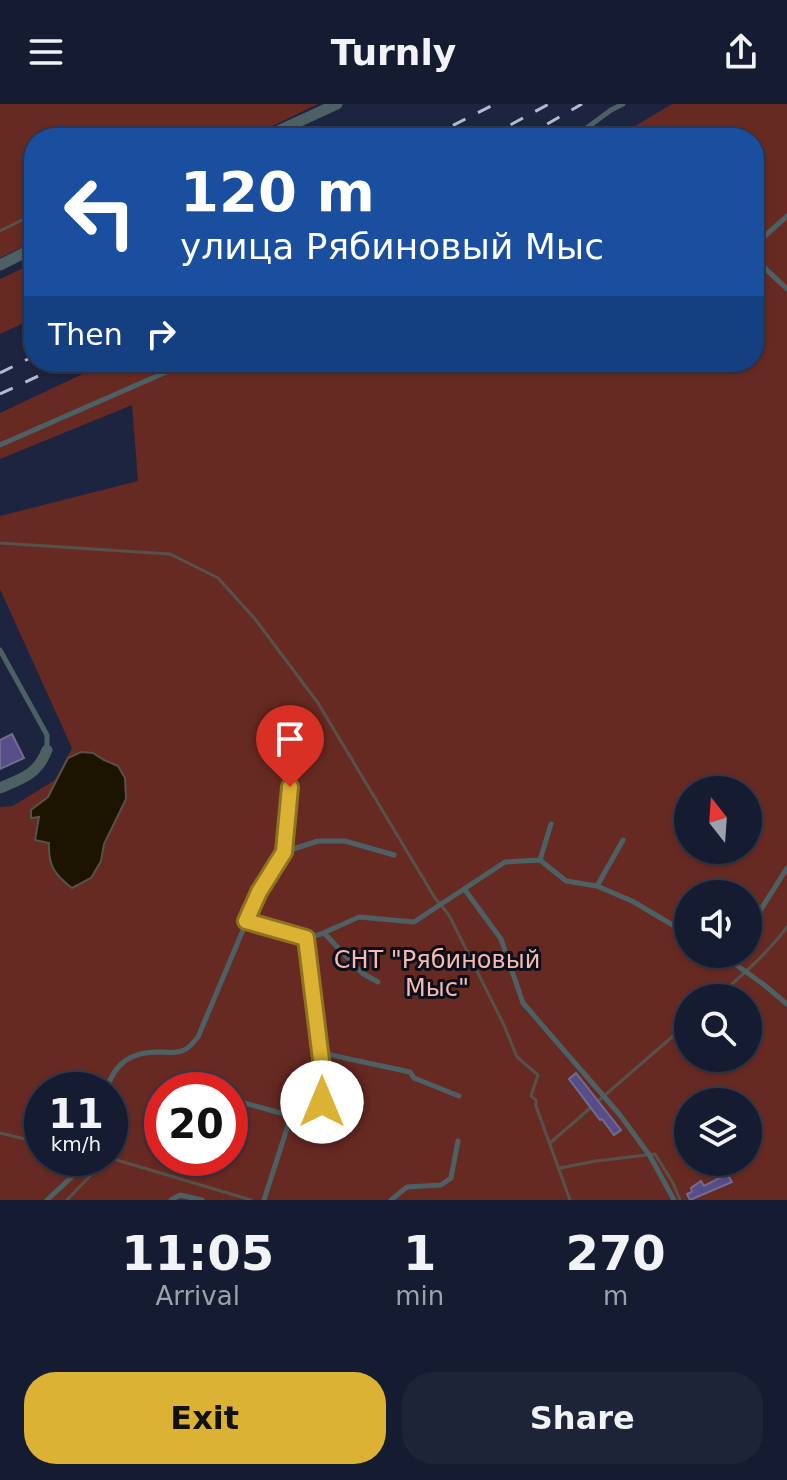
<!DOCTYPE html>
<html lang="en">
<head>
<meta charset="utf-8">
<style>
  :root { --surface:#151b30; --page:#1e2438; --text:#f1f3f6; --muted:#9da1ab; --line:#34394c; --accent:#dbb233 }
  body { margin:0; font-family:"DejaVu Sans",sans-serif; background:var(--page); color:var(--text); height:100vh; display:flex; flex-direction:column; font-size:30px; white-space:nowrap }
  * { box-sizing:border-box; margin:0 }
  p { font-size:26px; color:var(--muted) }
  .icon { flex:none; width:44px; height:44px; fill:none; stroke:currentColor; stroke-width:2; stroke-linecap:round; stroke-linejoin:round }
  .map { position:relative; height:1096px; overflow:hidden }
  .drawer { display:flex; flex-direction:column; background:var(--surface); flex:1 }
  .drawer>* { flex:none }
  .top-card { position:absolute; left:24px; top:24px; width:740px; height:244px; border-radius:32px; box-shadow:0 2px 6px #0004,0 0 0 2px var(--line); background:#1a4fa0; color:#fff; overflow:hidden }
  .needle { width:52px; rotate:343deg }
  .tools { position:absolute; left:674px; top:672px; display:grid; gap:16px }
  .tools a { display:grid; place-items:center; width:88px; height:88px; border-radius:50%; background:var(--surface); box-shadow:0 2px 6px #0004,0 0 0 2px var(--line); font-size:40px }
  .speed { position:absolute; left:24px; top:968px; display:flex; gap:16px; font-size:40px; font-weight:700; text-align:center }
  .speed>* { display:grid; place-content:center; width:104px; height:104px; border-radius:50%; background:var(--surface); box-shadow:0 2px 6px #0004,0 0 0 2px var(--line); line-height:1 }
  .speed small { font-size:20px; font-weight:400 }
  .speed .limit { border:12px solid #d22; background:#fff; color:#111 }
  .pin { position:absolute; display:grid; place-items:center; width:68px; height:68px; color:#fff; margin:-82px -34px; border-radius:50% 50% 50% 0; rotate:-45deg; box-shadow:0 0 8px #0007 }
  .pin .icon { rotate:45deg }
  .me { position:absolute; width:88px; margin:-44px; rotate:0deg; stroke-linejoin:round; filter:drop-shadow(0 0 6px #0008) }
  .turn { display:flex; align-items:center; gap:28px; height:168px; padding:0 24px; font-size:36px }
  .turn .icon { width:104px; height:104px; stroke-width:2.5 }
  .turn b { display:block; font-size:56px; line-height:68px }
  .then { display:flex; align-items:center; height:76px; padding:0 24px; background:#0003; gap:16px; font-size:30px }
  .eta { display:flex; justify-content:space-evenly; align-items:center; height:136px; text-align:center }
  .eta b { font-size:48px; font-weight:800; line-height:56px }
  .primary-button { display:flex; gap:16px; margin-top:auto; padding:16px 24px }
  .primary-button a { flex:1; height:92px; border-radius:32px; background:var(--accent); color:#111; font-size:32px; font-weight:800; line-height:92px; text-align:center }
  .primary-button a+a { background:var(--page); color:var(--text) }
  header { display:flex; justify-content:space-between; align-items:center; height:104px; padding:0 24px; background:var(--surface); font-size:36px; font-weight:800 }
  .map>svg:first-child { display:block }
</style>
</head>
<body>
<header><svg class="icon" aria-label="menu" viewBox="0 0 24 24"><path d="M4 6h16M4 12h16M4 18h16"/></svg>Turnly<svg class="icon" aria-label="share" viewBox="0 0 24 24"><path d="M12 15V3M7 8l5-5 5 5M5 13v7h14v-7"/></svg></header>
<div class="map">
<svg width="787" height="1096" viewBox="0 0 787 1096">
  <rect width="100%" height="100%" fill="#1c2440"/>
  <path fill="#672a22" fill-rule="evenodd" d="M0,0H318L248,34H34V137L0,154Z
    M672,0H787V1096H0V703L13,702L55,676L72,644L0,485V412L138,377L132,301L0,355V309L108,258H754V34H615ZM688,686H748V746H688ZM688,790H748V850H688ZM688,894H748V954H688ZM42,986H110V1054H42ZM162,986H230V1054H162ZM688,998H748V1058H688Z
    M34,159V214L0,230V175Z"/>
  <path fill="#1c1401" stroke="#56524a" stroke-width="2" d="M81,648L93,649L104,656L118,662L125,674L126,695L104,740L101,757L91,774L72,784C55,771 48,762 49,739L35,736L39,713L31,714V706L48,693L68,654Z"/>
  <g fill="none" stroke-linecap="round" stroke-linejoin="round">
    <path stroke="#56524a" stroke-width="3" d="M0,127L34,110
      M0,439L170,450L218,474L255,515L318,599L435,794L449,811L503,919L517,953L538,971L531,992L536,996V1002L570,1096
      M716,894C741,872 767,850 787,823
      M0,1029L42,1039
      M550,1039L688,919
      M110,1054L251,1096
      M560,1064L596,1057L655,1050L673,1079L680,1096
      M67,1096L107,1054"/>
  </g>
  <path fill="#574d88" stroke="#716d8f" stroke-width="2" d="M12,630L24,654L0,665V636Z
    M576,969L621,1026L614,1031L602,1015L600,1016L569,975Z
    M727,1070L732,1078L690,1096L687,1090L692,1088L691,1084L701,1077L704,1082Z"/>
  <g fill="none" stroke-linecap="round" stroke-linejoin="round">
    <path stroke="#4d6064" stroke-width="5" d="M573,34L611,6L623,0
      M754,142L787,112
      M754,154L787,185
      M0,341L189,258
      M0,546L47,631V645
      M284,748L318,737H345L394,751
      M540,756L551,720
      M597,782L623,736
      M465,786L501,835L523,899L620,1011L650,1052L674,1096
      M246,817L306,834L321,830L359,813L414,818L505,758L540,756L566,777L597,782L632,797L688,830
      M748,826L787,764
      M324,829L362,869L378,878
      M721,850L763,880L787,900
      M321,949L410,968L414,974L459,992
      M188,983L199,986
      M106,986C115,959 130,948 159,948C167,948 177,950 184,946C190,944 194,937 198,933L259,788L284,748L290,683
      M230,995L291,1012
      M47,1096L89,1057L90,1054
      M171,1096L180,1091L202,1096
      M264,1096L291,1012L319,1015L324,980L306,834
      M391,1096L407,1083L441,1081L451,1074L458,1037"/>
    <path stroke="#4d6064" stroke-width="11" d="M263,34L337,0
      M0,161L34,144
      M0,684C23,674 37,671 47,646"/>
    <path stroke="#b4bbd0" stroke-width="3" stroke-dasharray="14 14" stroke-linecap="butt" d="M428,34L495,0
      M486,34L549,0
      M523,34L582,0
      M0,269L34,252
      M0,290L68,258"/>
  </g>
  <g fill="none" stroke-linecap="round" stroke-linejoin="round">
    <defs>
      <path id="route" d="M290,683L284,748L259,788L246,817L306,834L324,980L322,998"/>
    </defs>
    <use href="#route" stroke="#8e7421" stroke-width="20"/>
    <use href="#route" stroke="#dbb233" stroke-width="14"/>
  </g>
  <g text-anchor="middle" dominant-baseline="central" stroke-width="6" stroke-linejoin="round" paint-order="stroke">
    <g font-size="24" fill="#f8bab0" stroke="#0b0f1b">
      <text x="437" y="856">СНТ "Рябиновый<tspan x="437" dy="28">Мыс"</tspan></text>
    </g>
  </g>
</svg>
<div class="tools">
<a><svg class="needle" viewBox="-14 -14 28 28"><path d="M0-13l5 13h-10z" fill="#e53935"/><path d="M0 13l5-13h-10z" fill="#9da1ab"/></svg></a>
<a><svg class="icon" aria-label="sound" viewBox="0 0 24 24"><path d="M4 9h4l5-4v14l-5-4H4zM17 9q2 3 0 6"/></svg></a>
<a><svg class="icon" aria-label="search" viewBox="0 0 24 24"><circle cx="10" cy="10" r="6"/><path d="M15 15l6 6"/></svg></a>
<a><svg class="icon" aria-label="layers" viewBox="0 0 24 24"><path d="M12 4l9 5-9 5-9-5zM3 14l9 5 9-5"/></svg></a>
</div>
<div class="speed"><div>11<small>km/h</small></div><div class="limit">20</div></div>
<div class="pin" style="left:290px;top:683px;background:#d93025"><svg class="icon" aria-label="arrive" viewBox="0 0 24 24"><path d="M6 21V4h12l-3 4 3 4H6"/></svg></div>
<svg class="me" style="left:322px;top:998px" viewBox="-20 -20 40 40"><circle r="19" fill="#fff"/><path d="M0-13L10 11 0 6-10 11z" fill="#dbb233"/></svg>
<div class="top-card">
<div class="turn"><svg class="icon" aria-label="left" viewBox="0 0 24 24"><path d="M17 20v-9H6M10 6l-5 5 5 5"/></svg><div><b>120 m</b>улица Рябиновый Мыс</div></div>
<div class="then">Then<svg class="icon" aria-label="right" viewBox="0 0 24 24"><path d="M7 20v-9h11M14 6l5 5-5 5"/></svg></div>
</div>
</div>
<section class="drawer">
<div class="eta">
<div><b>11:05</b><p>Arrival</p></div>
<div><b>1</b><p>min</p></div>
<div><b>270</b><p>m</p></div>
</div>
<div class="primary-button"><a>Exit</a><a>Share</a></div>
</section>
</body>
</html>
